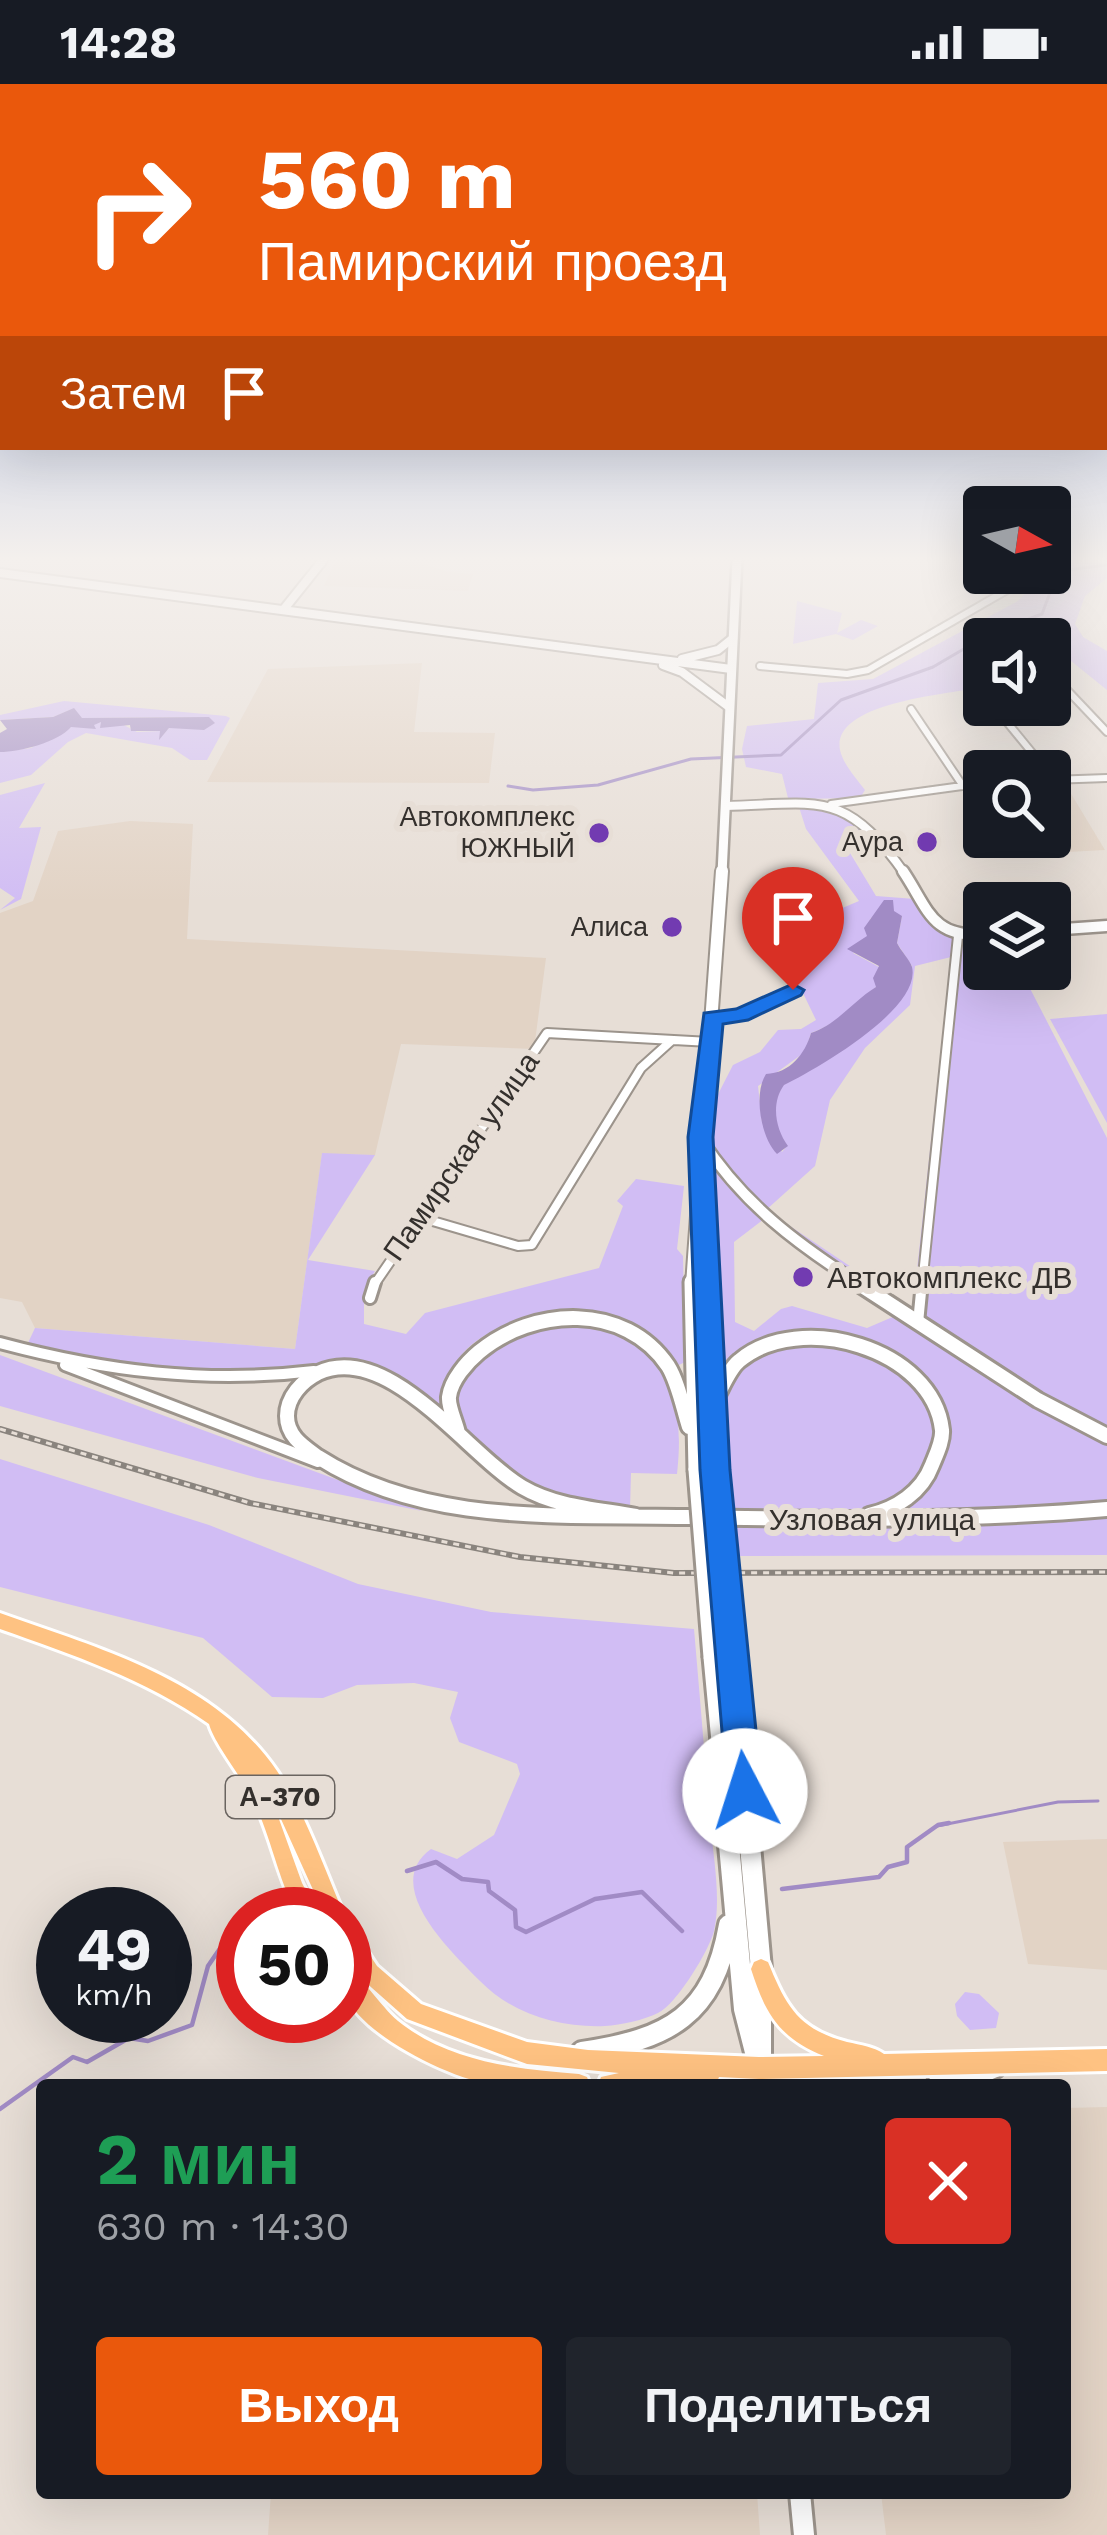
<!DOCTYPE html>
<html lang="ru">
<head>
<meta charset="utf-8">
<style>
  :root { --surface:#171b24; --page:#20242c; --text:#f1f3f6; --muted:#9ea1a6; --accent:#ea580c }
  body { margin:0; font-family:"Work Sans",sans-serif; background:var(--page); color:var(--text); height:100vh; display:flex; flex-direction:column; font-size:45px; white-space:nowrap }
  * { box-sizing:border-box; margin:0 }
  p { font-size:39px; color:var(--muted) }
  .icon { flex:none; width:66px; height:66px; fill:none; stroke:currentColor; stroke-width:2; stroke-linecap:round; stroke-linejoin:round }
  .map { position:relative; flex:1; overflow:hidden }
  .panel { position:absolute; left:36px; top:1995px; width:1035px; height:420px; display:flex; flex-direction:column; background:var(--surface); border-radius:12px; box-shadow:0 12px 48px #0002 }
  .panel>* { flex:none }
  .hud { position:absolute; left:0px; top:0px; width:1107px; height:366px; box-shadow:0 12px 48px #0002; background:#ea580c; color:#fff; overflow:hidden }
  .needle { width:78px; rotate:98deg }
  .fabs { position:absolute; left:963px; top:402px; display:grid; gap:24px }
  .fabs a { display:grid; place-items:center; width:108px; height:108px; border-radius:12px; background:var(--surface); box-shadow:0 12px 48px #0002; font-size:60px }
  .speed { position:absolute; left:36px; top:1803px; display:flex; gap:24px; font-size:60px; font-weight:700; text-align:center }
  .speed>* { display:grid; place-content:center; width:156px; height:156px; border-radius:50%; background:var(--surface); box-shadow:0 12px 48px #0002; line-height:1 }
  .speed small { font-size:30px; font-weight:400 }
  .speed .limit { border:18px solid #d22; background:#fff; color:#111 }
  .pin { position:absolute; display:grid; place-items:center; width:102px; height:102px; color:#fff; margin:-123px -51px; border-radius:50% 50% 50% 0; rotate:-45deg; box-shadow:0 0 12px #0007 }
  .pin .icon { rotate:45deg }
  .me { position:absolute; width:132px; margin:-66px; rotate:355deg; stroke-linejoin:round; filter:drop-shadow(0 0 9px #0008) }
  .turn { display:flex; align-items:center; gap:42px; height:252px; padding:0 60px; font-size:54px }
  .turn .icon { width:156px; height:156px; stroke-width:2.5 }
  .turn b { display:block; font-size:84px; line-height:102px }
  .then { display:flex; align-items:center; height:114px; padding:0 60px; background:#0003; gap:24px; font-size:45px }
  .round { display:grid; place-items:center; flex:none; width:126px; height:126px; border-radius:12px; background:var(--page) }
  .head { display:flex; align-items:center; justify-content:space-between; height:204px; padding:0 60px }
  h1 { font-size:72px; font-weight:700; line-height:90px; color:#1e9e55 }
  .primary-button { display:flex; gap:24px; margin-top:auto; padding:24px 60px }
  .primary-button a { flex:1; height:138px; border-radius:12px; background:var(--accent); color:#fff; font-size:48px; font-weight:700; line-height:138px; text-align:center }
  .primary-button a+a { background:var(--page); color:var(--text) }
  .status { display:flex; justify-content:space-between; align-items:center; height:84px; padding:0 60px; background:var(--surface); direction:ltr }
  .status svg { height:33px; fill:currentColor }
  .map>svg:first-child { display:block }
</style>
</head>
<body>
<div class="status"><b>14:28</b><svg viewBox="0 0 49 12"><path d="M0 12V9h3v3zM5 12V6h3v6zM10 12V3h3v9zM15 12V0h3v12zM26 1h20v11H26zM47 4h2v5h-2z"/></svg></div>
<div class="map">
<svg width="1107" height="2451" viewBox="0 0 1107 2451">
  <rect width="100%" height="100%" fill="#e7ded6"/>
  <path fill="#e2d3c5" d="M336,475H411L448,488L473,490L468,507L324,502Z
    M422,579L414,648L495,649L489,699L207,698L268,585Z
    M1070,708L1105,766L1049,769L1039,753H1050V710Z
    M130,737L193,740L187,855L546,874L534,965L401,960L375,1071L322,1070L295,1265L35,1244L22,1218L0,1214V829L33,817L58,747Z
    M1107,1755V1886L1028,1880L1003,1758Z
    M1107,2023V2451H886L881,2409H1065V2024Z
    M271,2409H757L760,2451H268Z"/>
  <path fill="#d1bdf4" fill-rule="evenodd" d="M1050,475H1107V494L1085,512L1075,540L1083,553L1107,567V606L1050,560V555H984V603C950,610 831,618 840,666C843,680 856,694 865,706L860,714L794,715L788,714L782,690L746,683L742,665L747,642L814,635L818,599L873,595L1018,517L1036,498V489H1050Z
    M797,517L842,529L837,549L861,536L878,542L853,556L836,550L793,560Z
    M64,617L226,632L230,634L207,676H190L172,664L86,649L68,658L31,691L0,699V668L31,664L71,643L101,638L104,643L120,639L137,648L160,647V654L169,644L209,633L82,634L70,626L53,633L0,636V631Z
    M45,699L19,744L41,743L21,815L0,826L15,814L0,804V711Z
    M828,722L853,734L872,755L844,759L876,812L915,815C939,850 940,855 984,853V885H1020L1107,1054V1471L739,1472L732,1398L724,1384L718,1333L724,1308L722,1279L715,1276L712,1022L733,981L760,968L778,946L801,945L816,936L789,880L790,858L776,852L859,817L806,745L799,723ZM877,829L902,832L897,859L912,882L870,946L784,1000C770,1020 774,1044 787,1062L782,1068L762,1038L758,1002L805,968L811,949C835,941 857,921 876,903L879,883L853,869L868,852L870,835ZM951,873L913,1223H911L766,1126L815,1082L830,1016L865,964L910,921L915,882ZM764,1135L902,1229L867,1244L792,1222L781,1225L754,1247L735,1238L734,1158Z
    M1107,930V1039L1050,935Z
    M322,1069L375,1071L308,1176L375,1187L364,1206V1240L406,1250L425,1229L599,1184L623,1122L617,1117L636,1095L684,1102L677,1165L683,1172L685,1278L679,1281C664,1261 647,1242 622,1235C556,1215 434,1241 444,1330L386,1291L122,1285L27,1261L35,1244L295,1265Z
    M578,1239C666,1250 686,1310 677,1390L631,1389L630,1425C584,1417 537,1409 499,1379C403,1304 494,1243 578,1239Z
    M0,1271L422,1427L258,1394L0,1322Z
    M0,1375L209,1441L358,1500L491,1528L694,1545C700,1612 705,1679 711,1746C714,1777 721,1816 714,1847C709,1867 676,1921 658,1929C644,1936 621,1941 605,1942C560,1944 512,1930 480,1897C449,1866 381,1801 431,1765L457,1775L494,1751L520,1690L517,1680L459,1658L450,1634L458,1608L414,1599L357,1601L323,1614L272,1613L203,1554L0,1503Z
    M965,1908L979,1910L999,1929L996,1944L970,1946L957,1932L955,1920Z"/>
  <path fill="#a18bc5" d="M74,624L82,634L209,633L215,639L204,646L169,644L159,656L160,647H131L130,641L100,644L101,638L94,641L96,645L71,643C58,658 20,668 0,668V649L7,645L0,636L53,633Z
    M884,816H893L894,827L902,832L897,859C901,867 910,876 912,883C922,925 815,986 784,1001C771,1019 775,1044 788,1062L777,1070C761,1054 753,1010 766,990C790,989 805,970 811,949C838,940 853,917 876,903L873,894L879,882L847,865L867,852L864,844Z"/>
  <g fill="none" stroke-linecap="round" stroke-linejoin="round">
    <path stroke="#a18bc5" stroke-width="3" d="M508,702L533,706L598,701L691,675L781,671L841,616L933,583L991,549L1042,530L1058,487L1107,481
      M937,1742L1058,1718L1098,1717"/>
    <path stroke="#a18bc5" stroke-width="4.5" d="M407,1787L436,1778L462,1795L488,1798L489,1807L515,1826L516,1843L526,1848L595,1815L642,1808L682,1847
      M782,1805L879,1793L888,1783L907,1778V1763L938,1741L949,1739
      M245,1828L254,1818L275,1817
      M0,2025L73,1973L87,1978L129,1954L148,1957L192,1941L208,1882L243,1831"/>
    <defs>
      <path id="minor-far2" d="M760,582L847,590L868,586L1028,494L1026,489
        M1051,589L1107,648
        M977,611L984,613
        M993,621L1047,687
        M911,625L963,702
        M1050,696L1107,694
        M831,720L984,699"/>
      <path id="minor-far1" d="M712,934L741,931L793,906
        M419,1133L518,1162L532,1161L641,984L671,957
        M374,1201L547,949L710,958
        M922,1201L958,852"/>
      <path id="minor" d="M370,1214L375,1198
        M918,1239L922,1198
        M0,1259C105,1287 206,1300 314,1287
        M65,1281L318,1378"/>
      <path id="tertiary-far2" d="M0,489L731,585
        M284,525L324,475
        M682,575L718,566L733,554
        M663,581L682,588L729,623
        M725,722C820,720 844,704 905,790"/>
      <path id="tertiary-far1" d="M903,787C929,826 931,853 984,851
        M1050,846L1107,842
        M701,1055C743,1120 797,1160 861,1201"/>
      <path id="tertiary" d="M856,1198L1038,1316L1107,1352
        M715,1316C722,1304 729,1285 739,1277C799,1226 933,1264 942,1346C943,1357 936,1371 932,1381C922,1408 896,1425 869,1431
        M458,1349C456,1339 448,1323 449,1313C451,1296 467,1278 479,1268C533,1223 625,1218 668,1282C678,1298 683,1324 689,1343
        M636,1432C598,1425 556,1423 522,1403C468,1371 388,1256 318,1289C302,1297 287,1313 287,1332C287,1352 303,1362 318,1373C427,1443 566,1430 689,1433C829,1436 968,1437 1107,1425"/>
      <path id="secondary-far3" d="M722,790L737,475"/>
      <path id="secondary-far2" d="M703,1140L706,1201
        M692,1201L722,787"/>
      <path id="secondary-far1" d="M692,1198L696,1386
        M706,1198L715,1386
        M711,1573L727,1742
        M733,1573L748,1742"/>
      <path id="secondary" d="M727,1739L744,1925L755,1968
        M748,1739L761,1885V2001
        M582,1968C669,1955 713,1932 729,1841
        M937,2001L960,1998L995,1983
        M800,2409L804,2451"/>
      <path id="trunk" d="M0,1529C100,1565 214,1595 277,1687C305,1728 324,1784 344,1830H324L271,1713L302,1799L318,1830H297C277,1793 271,1751 252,1714C241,1692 214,1659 209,1640C145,1595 73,1571 0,1545Z
        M345,1841L352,1844L377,1882L421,1920L527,1958L588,1966L759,1973L824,1972C779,1954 765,1929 751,1885L754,1878L761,1875L768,1878C786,1922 798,1945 847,1958C861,1961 874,1963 884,1970L1107,1965V1987L759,1995L719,1993L717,1998L707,2001H598L601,1993L619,1989L527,1980L407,1935L363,1896L345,1869Z
        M345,1883C362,1891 380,1922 398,1937C449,1978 516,1985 579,1990L587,1993L590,2001C559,2001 526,2004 495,2001C455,1997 360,1951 346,1911C343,1904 345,1891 345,1883Z"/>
    </defs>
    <use href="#minor-far2" stroke="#9c948c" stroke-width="10"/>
    <use href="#minor-far1" stroke="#9c948c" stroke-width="12"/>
    <use href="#minor" stroke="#9c948c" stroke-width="16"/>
    <use href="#tertiary-far2" stroke="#9c948c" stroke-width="12"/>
    <use href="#tertiary-far1" stroke="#9c948c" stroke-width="15"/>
    <use href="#tertiary" stroke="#9c948c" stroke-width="20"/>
    <use href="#secondary-far3" stroke="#9c948c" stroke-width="14"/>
    <use href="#secondary-far2" stroke="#9c948c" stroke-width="16"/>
    <use href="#secondary-far1" stroke="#9c948c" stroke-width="21"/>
    <use href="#secondary" stroke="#9c948c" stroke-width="26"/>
    <use href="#trunk" stroke="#fff" stroke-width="6"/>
    <use href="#minor-far2" stroke="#fff" stroke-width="6"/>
    <use href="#minor-far1" stroke="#fff" stroke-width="8"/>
    <use href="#minor" stroke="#fff" stroke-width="10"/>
    <use href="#tertiary-far2" stroke="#fff" stroke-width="8"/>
    <use href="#tertiary-far1" stroke="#fff" stroke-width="10"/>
    <use href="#tertiary" stroke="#fff" stroke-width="14"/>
    <use href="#secondary-far3" stroke="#fff" stroke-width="9"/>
    <use href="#secondary-far2" stroke="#fff" stroke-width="12"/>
    <use href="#secondary-far1" stroke="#fff" stroke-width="15"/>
    <use href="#secondary" stroke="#fff" stroke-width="20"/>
    <use href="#trunk" fill="#fec282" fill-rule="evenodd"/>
    <defs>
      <path id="rail" d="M0,1345L250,1419L520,1473L674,1489L1107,1488"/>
    </defs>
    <use href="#rail" stroke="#8a847e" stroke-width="6"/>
    <use href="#rail" stroke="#e7ded6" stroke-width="3" stroke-dasharray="6" stroke-linecap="butt"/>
    <defs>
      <path id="secondary-bridge" d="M696,1386L711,1573
        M715,1386L733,1573"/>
    </defs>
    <use href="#secondary-bridge" stroke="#9c948c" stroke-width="21" stroke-linecap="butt"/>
    <use href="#secondary-bridge" stroke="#fff" stroke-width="15"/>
  </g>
  <linearGradient id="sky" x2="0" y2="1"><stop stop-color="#8ba4da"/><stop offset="0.58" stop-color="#f4f0ed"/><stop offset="1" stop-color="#f4f0ed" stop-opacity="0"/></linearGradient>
  <rect width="1107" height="819" fill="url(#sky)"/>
  <path fill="#1a73e8" stroke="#114b97" stroke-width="3" d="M793,900L804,906L801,911L748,936L723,940L713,1053L730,1386L762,1707L757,1718L745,1723L733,1718L727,1707L700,1386L688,1053L704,929L736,925Z"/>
  <g fill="#723bb1" stroke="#e7ded6" stroke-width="4.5">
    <circle cx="599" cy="749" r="12"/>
    <circle cx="927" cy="758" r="12"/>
    <circle cx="672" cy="843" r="12"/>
    <circle cx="803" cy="1193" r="12"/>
  </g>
  <g text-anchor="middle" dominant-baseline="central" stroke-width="12" stroke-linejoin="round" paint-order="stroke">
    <g font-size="27" fill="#34302d" stroke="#e7ded6" text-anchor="end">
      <text x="575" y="733">Автокомплекс<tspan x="575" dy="31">ЮЖНЫЙ</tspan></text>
      <text x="903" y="758">Аура</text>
      <text x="648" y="843">Алиса</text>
    </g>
    <rect fill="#e7ded6" stroke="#6a6460" stroke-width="3" x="226" y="1692" width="108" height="42" rx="9"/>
    <g font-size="27" font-weight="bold" fill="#34302d">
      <text x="280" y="1713">А-370</text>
    </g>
    <g font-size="30" fill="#34302d" stroke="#e7ded6">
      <text transform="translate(461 1072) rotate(-55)">Памирская улица</text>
      <text x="872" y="1435">Узловая улица</text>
    </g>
    <g font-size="30" fill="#34302d" stroke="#e7ded6" text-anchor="start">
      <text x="827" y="1193">Автокомплекс ДВ</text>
    </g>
  </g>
</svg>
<div class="fabs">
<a><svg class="needle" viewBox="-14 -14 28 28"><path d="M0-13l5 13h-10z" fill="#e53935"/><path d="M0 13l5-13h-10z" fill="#9ea1a6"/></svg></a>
<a><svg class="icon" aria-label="sound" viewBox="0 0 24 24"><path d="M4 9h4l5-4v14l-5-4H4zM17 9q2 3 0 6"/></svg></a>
<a><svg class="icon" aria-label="search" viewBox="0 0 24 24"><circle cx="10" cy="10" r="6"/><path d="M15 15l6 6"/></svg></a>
<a><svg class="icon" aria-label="layers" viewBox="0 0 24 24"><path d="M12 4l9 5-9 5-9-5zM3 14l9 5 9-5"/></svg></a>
</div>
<div class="speed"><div>49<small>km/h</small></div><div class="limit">50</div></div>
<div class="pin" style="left:793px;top:906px;background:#d93025"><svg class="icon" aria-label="arrive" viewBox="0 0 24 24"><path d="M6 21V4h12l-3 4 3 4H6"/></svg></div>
<svg class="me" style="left:745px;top:1707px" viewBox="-20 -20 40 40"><circle r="19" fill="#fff"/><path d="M0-13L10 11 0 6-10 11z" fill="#1a73e8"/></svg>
<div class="hud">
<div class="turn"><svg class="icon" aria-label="right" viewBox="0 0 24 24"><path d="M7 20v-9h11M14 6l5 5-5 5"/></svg><div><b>560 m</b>Памирский проезд</div></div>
<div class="then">Затем<svg class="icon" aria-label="arrive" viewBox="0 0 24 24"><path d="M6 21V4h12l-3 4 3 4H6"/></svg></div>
</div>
<section class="panel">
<div class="head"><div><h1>2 мин</h1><p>630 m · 14:30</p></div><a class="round" style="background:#d93025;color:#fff"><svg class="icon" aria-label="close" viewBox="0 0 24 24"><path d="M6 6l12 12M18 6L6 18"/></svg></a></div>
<div class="primary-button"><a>Выход</a><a>Поделиться</a></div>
</section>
</div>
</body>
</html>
